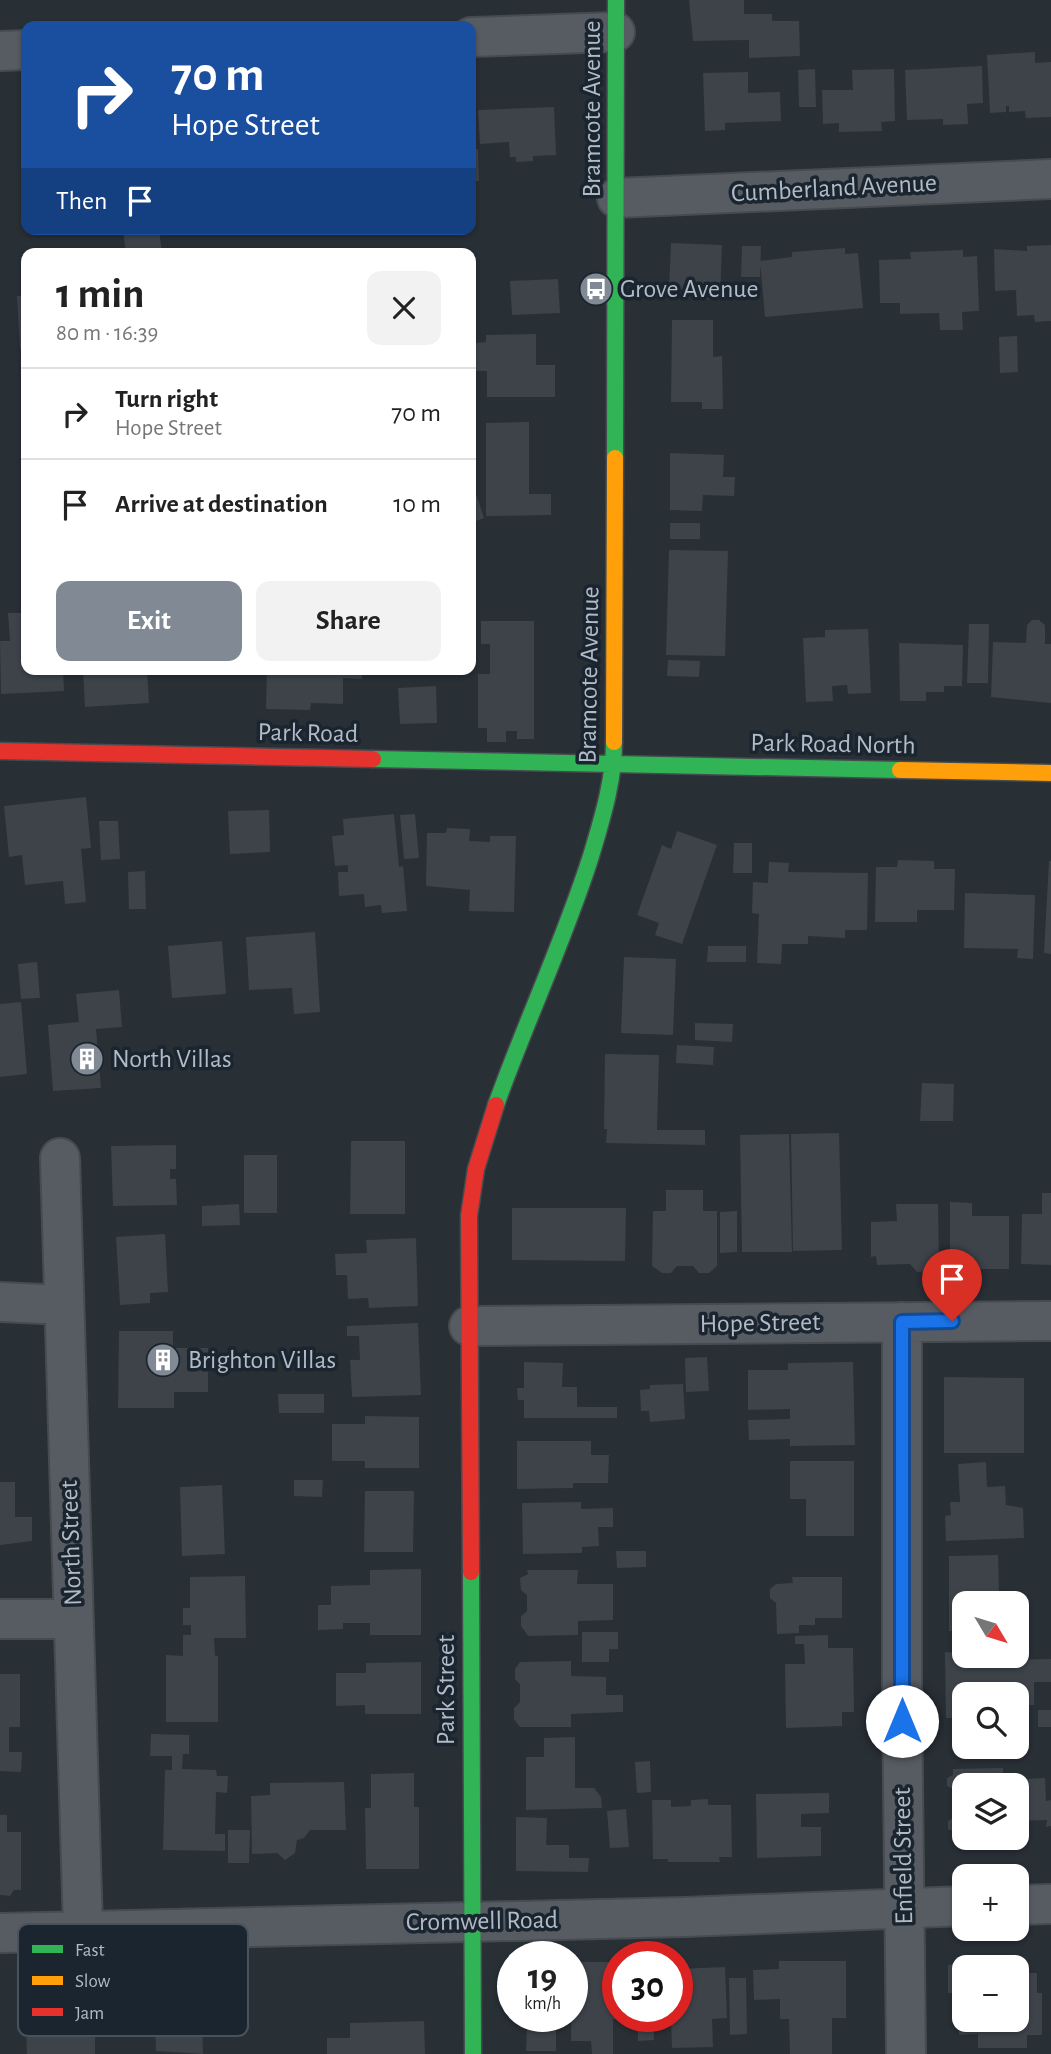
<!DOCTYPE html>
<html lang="en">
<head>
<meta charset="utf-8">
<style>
  :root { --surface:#fff; --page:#f2f2f2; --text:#222; --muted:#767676; --line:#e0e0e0; --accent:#818a94 }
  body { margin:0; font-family:"Alegreya Sans",sans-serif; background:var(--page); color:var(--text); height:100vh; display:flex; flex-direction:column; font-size:26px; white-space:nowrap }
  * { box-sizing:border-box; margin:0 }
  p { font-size:23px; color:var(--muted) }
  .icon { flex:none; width:38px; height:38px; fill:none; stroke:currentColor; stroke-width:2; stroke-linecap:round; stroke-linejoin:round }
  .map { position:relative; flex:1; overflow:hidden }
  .panel { position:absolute; left:21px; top:248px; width:455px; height:427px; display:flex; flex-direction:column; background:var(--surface); border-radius:14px; box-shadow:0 2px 5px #0004 }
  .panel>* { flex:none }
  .banner { position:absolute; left:21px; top:21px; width:455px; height:214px; border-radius:14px; box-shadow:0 2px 5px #0004; background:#1a4fa0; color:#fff; overflow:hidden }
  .needle { width:46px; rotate:128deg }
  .buttons { position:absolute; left:952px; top:1591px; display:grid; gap:14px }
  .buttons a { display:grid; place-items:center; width:77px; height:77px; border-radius:14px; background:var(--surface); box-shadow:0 2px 5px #0004; font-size:35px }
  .speed { position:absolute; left:497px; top:1941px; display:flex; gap:14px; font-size:35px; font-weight:700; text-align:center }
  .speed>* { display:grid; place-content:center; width:91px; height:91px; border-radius:50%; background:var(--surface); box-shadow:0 2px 5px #0004; line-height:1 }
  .speed small { font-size:18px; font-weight:400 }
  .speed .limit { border:10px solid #d22; background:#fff; color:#111 }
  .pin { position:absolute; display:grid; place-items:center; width:60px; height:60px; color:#fff; margin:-72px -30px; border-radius:50% 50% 50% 0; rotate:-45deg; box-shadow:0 0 7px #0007 }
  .pin .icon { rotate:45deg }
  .me { position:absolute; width:77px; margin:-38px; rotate:0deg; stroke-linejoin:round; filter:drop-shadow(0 0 5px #0008) }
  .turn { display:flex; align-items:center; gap:24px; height:147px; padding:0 35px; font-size:32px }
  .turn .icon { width:91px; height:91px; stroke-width:2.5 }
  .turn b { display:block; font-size:49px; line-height:60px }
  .then { display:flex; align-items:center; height:66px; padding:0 35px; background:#0003; gap:14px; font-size:26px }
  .round { display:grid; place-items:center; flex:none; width:74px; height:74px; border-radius:14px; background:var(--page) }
  .headline { display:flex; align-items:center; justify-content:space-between; height:119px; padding:0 35px }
  h1 { font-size:42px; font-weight:700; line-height:52px }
  .action { display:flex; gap:14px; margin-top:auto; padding:14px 35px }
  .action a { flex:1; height:80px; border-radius:14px; background:var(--accent); color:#fff; font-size:28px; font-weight:700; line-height:80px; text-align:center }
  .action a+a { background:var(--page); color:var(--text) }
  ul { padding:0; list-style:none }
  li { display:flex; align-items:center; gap:21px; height:91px; padding:0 35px; border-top:2px solid var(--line) }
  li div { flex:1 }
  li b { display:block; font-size:26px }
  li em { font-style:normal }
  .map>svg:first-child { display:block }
</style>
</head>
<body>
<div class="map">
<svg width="1051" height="2054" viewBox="0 0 1051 2054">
  <rect width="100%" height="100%" fill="#282f35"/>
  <path fill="#3d4349" d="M689,0H744V14H772V21H799L800,56L749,58V40L693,41Z
    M1035,52V63L1051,62V117L1026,118L1025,111L1009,112V106H1006V112L990,113L987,55Z
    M982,66L983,103L967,104L968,124L943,125V119L907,120L905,70Z
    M815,69L816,107H799L798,70Z
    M894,69L895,121L881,122L882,131L839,132V123L823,124L822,90H853L852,70Z
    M748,72V93L780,92L781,121L725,123V130L705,131L703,73Z
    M554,107L556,155L533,156V161L516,162V157H510L509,142L480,144L478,110Z
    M471,149H478L479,181H471Z
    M123,229H159L162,253L126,254Z
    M671,243L722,245L720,300L699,299V290L669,289Z
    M1051,245V321L1035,322L1034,315L1017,316L1016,290L995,291L994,249L1027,251V246Z
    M742,246H761L760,277H741Z
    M845,248V254L858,253L863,308L765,317L760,261L792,257V252Z
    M963,250V257L977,256L979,311L962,312L963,330H940L939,313L900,314V303H880L879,260L911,259L910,252Z
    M558,279L560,313L512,315L510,281Z
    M17,296H26V349H20Z
    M672,320H713V357L722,356L723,409H702V402H671Z
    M536,334V365H555V397H487V371H475V343L486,342V335Z
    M1017,336L1018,372L1000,373L999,337Z
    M529,422V494H551V515L486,516V423Z
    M670,453L724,455L723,477H735L734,496L703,495L702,511L670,510Z
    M475,491L484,518L471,523V493Z
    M670,523H700V539H670Z
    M669,550L728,551L725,656L666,655Z
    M8,613H26V670H63L64,691L1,694L0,641H10Z
    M1032,620H1039L1045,625V644H1051V703L991,697L993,642L1026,643L1027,625Z
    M481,621H534V739H517V731H506V742H487V728H478V674H490V644H481Z
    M969,624H989L988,683H967Z
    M868,629L871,693L848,694L847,685L832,686L833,701L806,702L803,638L825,637V630Z
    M899,643L963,645L962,686H944V692H926V701H900Z
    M668,660L700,661L699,677L667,676Z
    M83,670H147L149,703L85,707Z
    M267,670H362V679L343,678V704L311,703L310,710L266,709Z
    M436,686L437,723L400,724L398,688Z
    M86,797L91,848L81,849L86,902L65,904L63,881L25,885L22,855L9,857L4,806Z
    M269,810L270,852L230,854L228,811Z
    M394,814L399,867L403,866L407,911L382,913L381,905L365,907L364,894L339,896L338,872H348V865L335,866L332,836L344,835L343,819Z
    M415,814L419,858L404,859L400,815Z
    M99,821H118L120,859L101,860Z
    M447,828L470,829L469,841L490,842V836H516L514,912L469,911L470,890L426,886L427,833H446Z
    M677,831L717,845L682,944L655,935L659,923L637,915L662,845L671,849Z
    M734,843H752V873H733Z
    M898,860L934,861V869H955L954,910H917V922H875L876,867H897Z
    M1049,861H1051V954L1044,953Z
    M769,862L789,863L788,872L868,873L867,930H845V938L808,936V944H782L781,964L757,963L759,914L752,913L753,882L768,883Z
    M145,871L146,909H129L128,872Z
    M965,893L1035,895L1033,959L1017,958L1018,949L964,948Z
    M315,932L320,1012L294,1014L292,988L249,990L246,937Z
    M222,941L226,994L172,998L168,946Z
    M708,946H746V962H707Z
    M624,957L676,959L673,1035L621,1033Z
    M37,962L40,998L21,999L18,964Z
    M119,990L122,1027L96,1029L101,1088L53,1091L48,1025L79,1022L76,994Z
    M21,1002L27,1074L0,1077V1004Z
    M695,1023L733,1024L732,1042L695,1040Z
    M677,1045L714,1047L713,1065L676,1063Z
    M605,1054L659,1055L657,1130H705V1145L606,1143L607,1129H604Z
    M922,1083L954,1084L953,1121H920Z
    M839,1133L842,1250L793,1251L791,1134Z
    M789,1134L792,1252H742L740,1135Z
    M351,1141H405V1214H350Z
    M176,1145V1169H170V1179H176L177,1205L113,1206L111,1146Z
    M244,1155H277V1213H244Z
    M666,1190H703V1211H717V1266L709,1273H699L693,1266H677L671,1273H662L652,1266L653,1211H666Z
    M1042,1193H1051V1265L1021,1264L1022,1214H1042Z
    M950,1202L972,1203V1216H1009V1269H972V1264L950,1265Z
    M239,1204L240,1225L202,1226V1206Z
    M896,1204H938L939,1264H932L928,1271L917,1272L910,1264L877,1265L876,1256L871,1257V1222L897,1221Z
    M512,1208H626L625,1261L512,1260Z
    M737,1211V1252L720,1253V1212Z
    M165,1234L168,1292L150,1293V1303L120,1305L116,1237Z
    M416,1238L418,1306L369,1308L368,1298L348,1299L347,1275H336L335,1254L367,1253L366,1240Z
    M418,1323L421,1395L352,1397L350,1360H360L359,1336H347V1326Z
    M119,1331H173V1348H208V1392H174V1408H118Z
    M707,1357L709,1391L686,1392L685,1358Z
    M524,1362L563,1363L562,1387H577V1407H617V1418H524V1400H518L517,1388H524Z
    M853,1362L855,1445L790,1446V1439L749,1440L748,1420L790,1419V1409L748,1410V1370H788V1363Z
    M944,1377L1024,1378V1453H944Z
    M683,1384L685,1419L650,1422L649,1411H641L640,1390L650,1389V1385Z
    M278,1394H324V1413H279Z
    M365,1416L419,1417V1468H365V1461H332V1424H365Z
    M517,1441H591V1455H609L608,1483H573V1488L517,1489Z
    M790,1461H854V1536H806V1499H790Z
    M986,1462L987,1487L1005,1486L1006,1505L1023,1508L1024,1538L946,1541L945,1516L951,1515L950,1502H960L958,1464Z
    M294,1480H323L322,1497L294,1496Z
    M0,1482H15V1517H32V1541L0,1545Z
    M222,1485L225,1554L182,1556L180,1487Z
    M365,1491H414L413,1552H364Z
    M581,1502V1509L613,1508V1527H598L599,1546L582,1547V1553L523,1554L522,1503Z
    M616,1551H646V1567L617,1568Z
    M998,1555L999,1592H1016V1603H964V1631H949V1556Z
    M421,1569V1635H370V1623H343V1629L318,1630V1605H331V1586L370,1585V1570Z
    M527,1570H578L577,1584H613V1620L578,1621V1635L528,1636L521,1626V1616L527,1611V1595L521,1590L520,1578L528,1574Z
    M245,1576L246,1638H214L215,1656H218V1722H166V1655L183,1656V1635H191V1625H183V1608H190V1577Z
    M792,1577H842V1618H815V1625H799V1633L777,1634L776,1603L770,1598V1589L776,1584L793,1583Z
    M582,1632H618V1649H609V1662H582Z
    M828,1635V1648H853L854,1712H842V1726L786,1728L785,1664H805L804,1644H795V1636Z
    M945,1652L1000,1656V1660L1051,1659V1682H1034V1705H1017V1694H964V1718H946Z
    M571,1661V1676L606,1677V1695H623V1712L571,1714V1727H520L514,1719V1708L520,1702V1684L515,1679V1669L520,1662Z
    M421,1662V1714H365V1705L336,1706V1673H366V1663Z
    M0,1674H20V1727H9V1752H22L21,1772L0,1771Z
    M1038,1710H1051V1727H1038Z
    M151,1734L189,1735V1754H183L182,1769L216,1770L217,1776H228L227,1793L216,1792L215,1834H225V1851L163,1850L165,1770H172V1756H150Z
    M575,1737V1788H594L601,1797L602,1808L526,1810V1757H544V1738Z
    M962,1746H994V1759H962Z
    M650,1761L651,1792L637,1793L635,1762Z
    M1003,1768V1780L1045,1778L1046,1801L1051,1800V1826L1046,1827L1047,1820L1017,1821V1785H964V1837L955,1838V1832L948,1829V1821L954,1817L953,1789L947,1786V1778L953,1775V1769Z
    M414,1773V1807H419V1869H366L365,1808H371V1774Z
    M344,1782L346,1830H310L304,1838L297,1840L295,1853L285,1860L277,1853L252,1854L251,1796L270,1795V1783Z
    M829,1793V1813L801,1814V1827H821V1856L757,1858L756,1794Z
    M708,1799V1805H731L732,1857H719L720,1862H668V1859H653L652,1800H671V1807L691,1806V1800Z
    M626,1809L629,1847L610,1848L607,1811Z
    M0,1815H7V1832H21V1890H14L10,1896L0,1895Z
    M516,1817L547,1818L546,1845H569V1858H589L588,1872L516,1871Z
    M228,1830H250L249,1863H228Z
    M217,1961L218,2016H202L203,2054L156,2051L155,2019H142L141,1962Z
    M779,1961H846V2018H832V2054H790L789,2019H780V1999L754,2000L753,1970L779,1969Z
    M572,1962H618V2016H630V2019H613V2054H592L591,2041H571Z
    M948,1965H964V2020H1017V1965L1021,1973H1037V1993H1042V2035H1027V2048H978V2034L959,2035V1993H948Z
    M725,1967L727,2018L712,2019L713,2047L672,2048L671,2020H659V2016H677V1969Z
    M729,1978H746L747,2034L730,2035Z
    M38,1999H95V2054H27L26,2025H34V2006H38Z
    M522,2016H556V2051H526L527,2026Z
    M637,2016H653L654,2040L638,2041Z
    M424,2021L425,2054H327V2038H350V2023Z"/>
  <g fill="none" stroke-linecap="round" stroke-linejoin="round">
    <defs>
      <path id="street" d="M471,37L615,32
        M0,51L26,50
        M617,198L1051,179
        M60,1158L83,1929
        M0,1302L64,1305
        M902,1322V1694L906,2054
        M469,1326L1051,1321
        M0,1619H73
        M1017,1905L1051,1904
        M0,1933L685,1917L964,1906"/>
      <path id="fast" d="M615,458L616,0
        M373,759L900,770
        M496,1105C526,1021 564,941 591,856C602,819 614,781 614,742
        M471,1572L473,2054"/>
      <path id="slow" d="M614,742L615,458
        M900,770L1051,773"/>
      <path id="jam" d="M0,751L373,759
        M471,1572L469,1216L476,1169L496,1105"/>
    </defs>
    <use href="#street" stroke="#464b50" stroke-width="42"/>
    <use href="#fast" stroke="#464b50" stroke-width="19"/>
    <use href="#slow" stroke="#464b50" stroke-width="19"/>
    <use href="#jam" stroke="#464b50" stroke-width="19"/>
    <use href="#street" stroke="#575c63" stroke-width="38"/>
    <use href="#fast" stroke="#30b455" stroke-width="16"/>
    <use href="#slow" stroke="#ff9f0a" stroke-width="16"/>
    <use href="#jam" stroke="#e5322d" stroke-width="16"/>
  </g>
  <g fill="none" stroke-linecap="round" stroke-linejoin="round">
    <defs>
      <path id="route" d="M902,1721V1322L952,1321"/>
    </defs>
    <use href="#route" stroke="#114b97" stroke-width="18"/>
    <use href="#route" stroke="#1a73e8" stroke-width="12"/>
  </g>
  <defs>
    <symbol id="bus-disc" viewBox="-11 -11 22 22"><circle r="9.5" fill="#818a94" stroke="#1b2530"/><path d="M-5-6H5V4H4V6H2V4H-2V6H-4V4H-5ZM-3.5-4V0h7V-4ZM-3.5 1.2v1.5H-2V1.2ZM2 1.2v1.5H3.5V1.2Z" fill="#fff"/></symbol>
    <symbol id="building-disc" viewBox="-11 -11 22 22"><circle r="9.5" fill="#818a94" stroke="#1b2530"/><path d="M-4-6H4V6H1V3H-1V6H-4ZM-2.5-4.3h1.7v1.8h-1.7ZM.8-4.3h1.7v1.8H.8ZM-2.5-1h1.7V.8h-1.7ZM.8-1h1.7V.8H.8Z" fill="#fff"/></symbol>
  </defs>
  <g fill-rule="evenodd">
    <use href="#bus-disc" x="577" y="270" width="38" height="38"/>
    <use href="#building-disc" x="68" y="1040" width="38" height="38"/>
    <use href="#building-disc" x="144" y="1341" width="38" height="38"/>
  </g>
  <g text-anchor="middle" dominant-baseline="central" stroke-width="7" stroke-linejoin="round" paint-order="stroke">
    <g font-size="26" fill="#b1bbc7" stroke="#1b2530">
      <text transform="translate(592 109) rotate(-90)">Bramcote Avenue</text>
      <text transform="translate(834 188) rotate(-3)">Cumberland Avenue</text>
      <text transform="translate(589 675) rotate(-89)">Bramcote Avenue</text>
      <text transform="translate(308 733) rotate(1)">Park Road</text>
      <text transform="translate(833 744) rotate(1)">Park Road North</text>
      <text transform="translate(760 1323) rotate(-1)">Hope Street</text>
      <text transform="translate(71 1543) rotate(-92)">North Street</text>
      <text transform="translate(446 1690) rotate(-90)">Park Street</text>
      <text transform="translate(903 1856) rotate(-91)">Enfield Street</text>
      <text transform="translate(482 1921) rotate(-1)">Cromwell Road</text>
    </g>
    <g font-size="26" fill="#b1bbc7" stroke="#1b2530" text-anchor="start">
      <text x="620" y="289">Grove Avenue</text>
      <text x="112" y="1059">North Villas</text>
      <text x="188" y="1360">Brighton Villas</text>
    </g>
  </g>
  <rect x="18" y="1924" width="230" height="112" rx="10" fill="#1b2530" stroke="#48525d" stroke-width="2"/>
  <rect x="32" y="1945" width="31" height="8" fill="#30b455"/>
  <rect x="32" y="1976" width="31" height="9" fill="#ff9f0a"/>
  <rect x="32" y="2008" width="31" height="8" fill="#e5322d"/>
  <g font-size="19" fill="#b1bbc7">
    <text x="75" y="1956">Fast</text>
    <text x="75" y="1987">Slow</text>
    <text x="75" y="2019">Jam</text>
  </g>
</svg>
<div class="buttons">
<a><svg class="needle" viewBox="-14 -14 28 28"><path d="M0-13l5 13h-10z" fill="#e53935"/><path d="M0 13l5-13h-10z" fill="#767676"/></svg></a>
<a><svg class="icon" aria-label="search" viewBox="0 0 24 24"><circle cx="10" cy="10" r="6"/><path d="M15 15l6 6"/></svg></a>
<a><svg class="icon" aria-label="layers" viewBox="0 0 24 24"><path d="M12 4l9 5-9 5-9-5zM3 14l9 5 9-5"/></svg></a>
<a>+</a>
<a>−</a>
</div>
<div class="speed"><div>19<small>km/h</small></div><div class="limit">30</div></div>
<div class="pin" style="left:952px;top:1321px;background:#d93025"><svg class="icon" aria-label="arrive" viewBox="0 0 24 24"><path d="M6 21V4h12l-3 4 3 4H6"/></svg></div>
<svg class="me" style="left:902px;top:1721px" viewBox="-20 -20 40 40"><circle r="19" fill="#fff"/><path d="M0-13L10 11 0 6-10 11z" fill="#1a73e8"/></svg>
<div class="banner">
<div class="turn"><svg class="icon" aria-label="right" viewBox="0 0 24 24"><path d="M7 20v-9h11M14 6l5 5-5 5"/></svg><div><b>70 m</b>Hope Street</div></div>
<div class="then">Then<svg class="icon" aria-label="arrive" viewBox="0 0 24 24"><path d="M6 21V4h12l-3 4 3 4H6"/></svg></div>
</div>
<section class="panel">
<div class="headline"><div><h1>1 min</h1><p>80 m · 16:39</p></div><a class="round"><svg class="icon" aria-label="close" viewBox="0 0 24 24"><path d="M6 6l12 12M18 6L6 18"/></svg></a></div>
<ul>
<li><svg class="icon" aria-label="right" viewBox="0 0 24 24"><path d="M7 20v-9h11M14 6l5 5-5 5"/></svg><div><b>Turn right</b><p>Hope Street</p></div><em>70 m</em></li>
<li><svg class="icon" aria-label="arrive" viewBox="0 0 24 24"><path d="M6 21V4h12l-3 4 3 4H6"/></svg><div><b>Arrive at destination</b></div><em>10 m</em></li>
</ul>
<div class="action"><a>Exit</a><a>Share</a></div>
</section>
</div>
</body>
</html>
